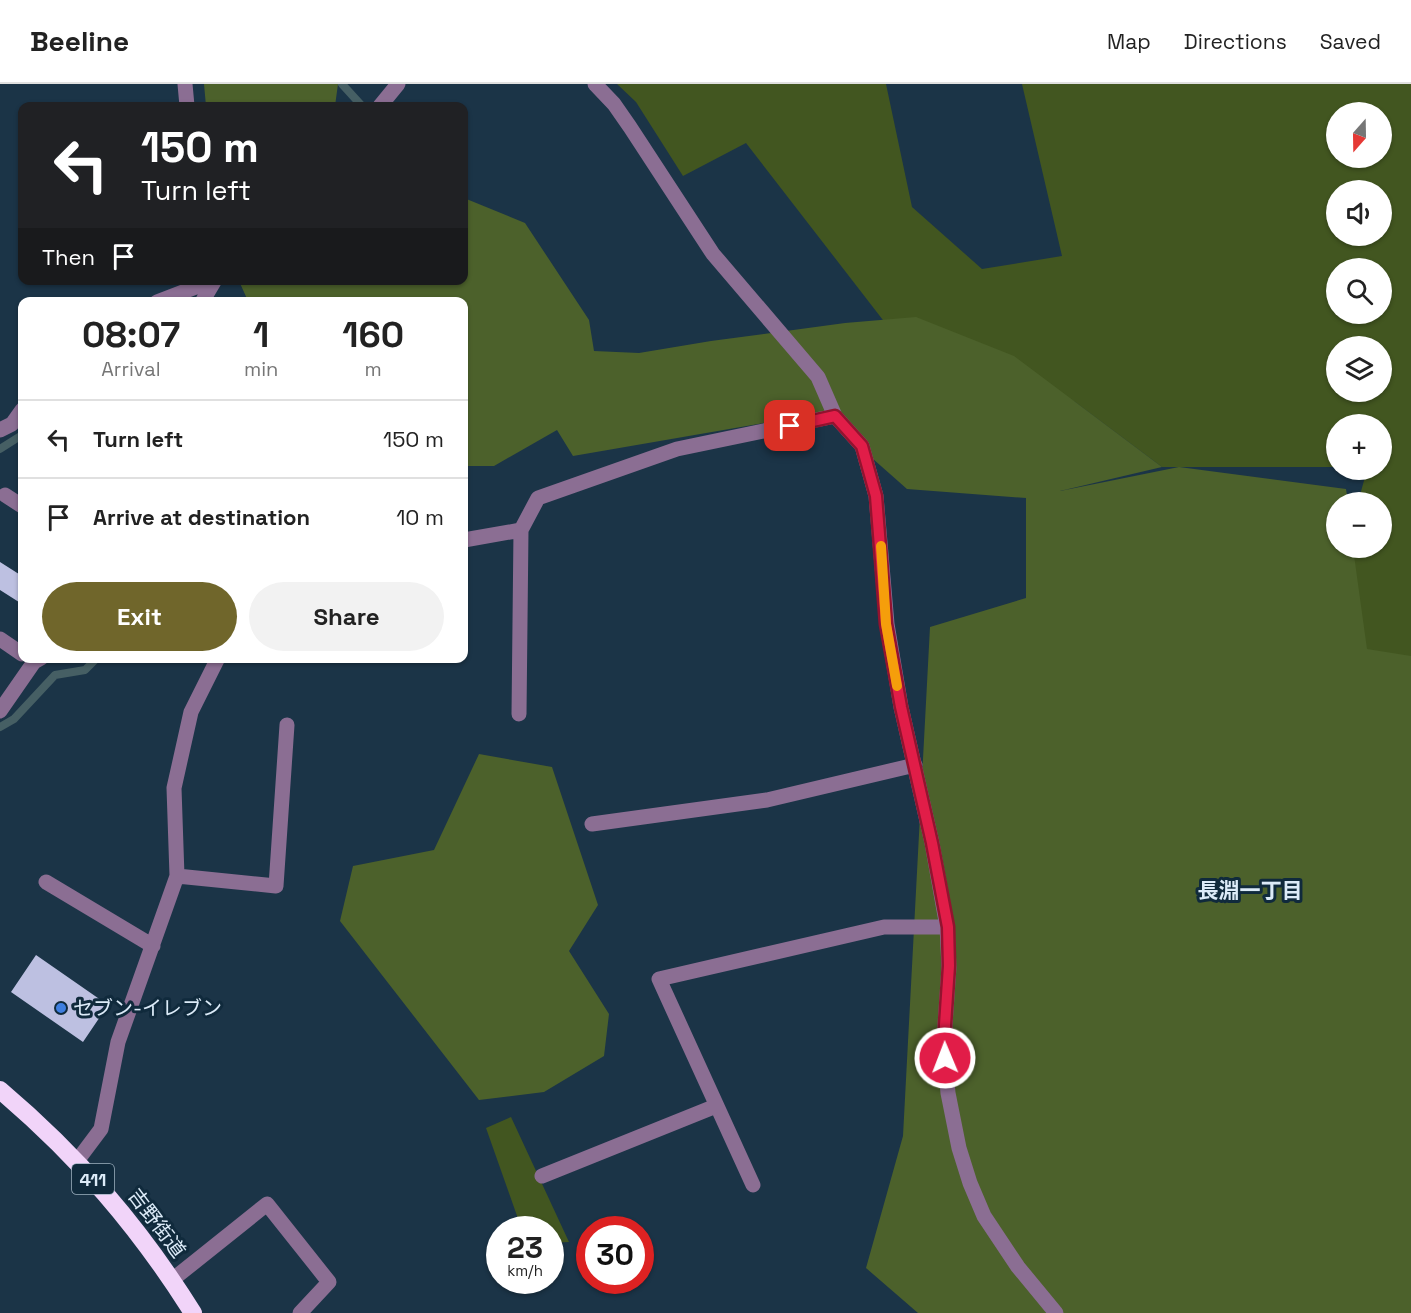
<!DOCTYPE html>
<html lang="en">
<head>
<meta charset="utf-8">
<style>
  :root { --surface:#fff; --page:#f2f2f2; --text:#222; --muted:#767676; --line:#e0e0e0; --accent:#70662b }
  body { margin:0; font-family:"Space Grotesk","Noto Sans JP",sans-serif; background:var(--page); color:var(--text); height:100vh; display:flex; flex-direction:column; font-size:22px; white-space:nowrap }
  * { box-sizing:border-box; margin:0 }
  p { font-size:20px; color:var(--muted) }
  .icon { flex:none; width:33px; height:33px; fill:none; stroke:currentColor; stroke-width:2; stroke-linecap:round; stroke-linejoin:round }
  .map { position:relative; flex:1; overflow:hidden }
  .drawer { position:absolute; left:18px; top:213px; width:450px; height:366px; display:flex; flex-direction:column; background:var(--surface); border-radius:12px; box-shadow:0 2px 4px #0004 }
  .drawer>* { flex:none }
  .guide { position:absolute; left:18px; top:18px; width:450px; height:183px; border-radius:12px; box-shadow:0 2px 4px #0004; background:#202124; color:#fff; overflow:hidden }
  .needle { width:39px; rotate:200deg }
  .buttons { position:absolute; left:1326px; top:18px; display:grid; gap:12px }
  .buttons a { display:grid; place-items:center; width:66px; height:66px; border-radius:50%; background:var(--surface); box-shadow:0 2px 4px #0004; font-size:30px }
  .speed { position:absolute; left:486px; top:1132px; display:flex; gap:12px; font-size:30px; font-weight:700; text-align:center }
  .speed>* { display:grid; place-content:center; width:78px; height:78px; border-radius:50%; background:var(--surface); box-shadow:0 2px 4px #0004; line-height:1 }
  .speed small { font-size:15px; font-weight:400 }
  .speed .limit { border:9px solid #d22; background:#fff; color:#111 }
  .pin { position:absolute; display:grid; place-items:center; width:51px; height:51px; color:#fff; margin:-26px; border-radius:12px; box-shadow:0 3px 9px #0006 }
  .me { position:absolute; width:66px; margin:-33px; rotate:359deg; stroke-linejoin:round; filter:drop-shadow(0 0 4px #0008) }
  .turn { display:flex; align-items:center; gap:21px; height:126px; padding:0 24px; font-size:27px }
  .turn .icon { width:78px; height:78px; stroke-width:2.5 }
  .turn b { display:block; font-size:42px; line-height:51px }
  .then { display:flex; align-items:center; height:57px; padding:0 24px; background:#0003; gap:12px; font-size:22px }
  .eta { display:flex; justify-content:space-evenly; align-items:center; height:102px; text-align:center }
  .eta b { font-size:36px; font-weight:600; line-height:42px }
  .button { display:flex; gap:12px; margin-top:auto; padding:12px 24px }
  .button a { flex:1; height:69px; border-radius:36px; background:var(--accent); color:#fff; font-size:24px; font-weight:600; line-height:69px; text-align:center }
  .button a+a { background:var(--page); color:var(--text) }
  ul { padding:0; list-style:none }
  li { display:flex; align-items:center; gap:18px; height:78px; padding:0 24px; border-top:2px solid var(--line) }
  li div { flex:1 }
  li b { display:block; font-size:22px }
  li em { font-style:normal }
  header { display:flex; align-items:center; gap:36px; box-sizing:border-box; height:84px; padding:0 30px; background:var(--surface); border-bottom:2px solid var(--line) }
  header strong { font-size:28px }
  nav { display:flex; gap:33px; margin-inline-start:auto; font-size:21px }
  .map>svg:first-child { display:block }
</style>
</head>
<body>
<header>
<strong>Beeline</strong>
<nav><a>Map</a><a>Directions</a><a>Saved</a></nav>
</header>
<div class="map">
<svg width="1411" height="1229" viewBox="0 0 1411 1229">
  <rect width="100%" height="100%" fill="#1b3447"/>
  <path fill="#425620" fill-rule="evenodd" d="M617,0H886L912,123L982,185L1062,172L1022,0H1411V588L1356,590L1347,464H1382V418H1358L1367,386H1382V340H1336V383H1162L1075,318L1020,288L886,240L746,59L683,92L636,18ZM1336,28H1382V74H1336ZM1336,106H1382V152H1336ZM1336,184H1382V230H1336ZM1336,262H1382V308H1336Z
    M511,1033L569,1158L551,1159L550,1146H522L486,1044Z"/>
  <path fill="#4c612b" d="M204,0H338L335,22H206Z
    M464,114L525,139L589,236L594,267L639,269L711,257L845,239L916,233L1014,272L1162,383L1060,407L1179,383L1346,405L1348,418H1336V464H1353L1367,565L1411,572V1229H918L866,1184L903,1052L930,543L1026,514V414L907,405L821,329L573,372L557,346L494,382H464V218L248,217L239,197L464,196Z
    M479,670L552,683L598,821L569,867L609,930L604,972L544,1008L479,1016L340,837L353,782L434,766Z"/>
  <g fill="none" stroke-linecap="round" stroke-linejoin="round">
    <path stroke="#465f64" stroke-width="8" d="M342,0L362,22
      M0,365L22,351
      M0,643L14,635L55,591L85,586L97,574"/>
  </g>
  <path fill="#bdc0e1" d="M0,478L22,492V520L0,506Z
    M36,871L108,921L83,958L11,908Z"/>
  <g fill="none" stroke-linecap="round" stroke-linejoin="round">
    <path stroke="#8b6e93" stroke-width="15" d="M185,0L187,22
      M595,0L614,20L630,43L713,170L818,293L835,332L862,362L876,412L887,540L901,623L932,759L947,843L949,883L945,941V974L948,1009L959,1064L970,1099L984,1132L1018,1183L1056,1229
      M380,22L398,0
      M157,218L214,196
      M202,218L215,196
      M0,346L12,340L22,326
      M5,411L22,422
      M464,456L521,446
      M0,555L22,570
      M0,627L34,578L41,574
      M519,630L521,446L538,414L677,365L835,332
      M592,740L767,716L915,681
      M177,792L276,802L287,641
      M46,798L153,862
      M77,1077L101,1045L118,958L177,792L174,704L191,628L218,574
      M542,1092L716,1022
      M753,1101L659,895L884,843H947
      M172,1196L267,1120L329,1198L300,1229"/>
    <path stroke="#f1d4f9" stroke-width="18" d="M0,1006C78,1072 139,1143 193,1229"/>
  </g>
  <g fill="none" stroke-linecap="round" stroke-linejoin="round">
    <defs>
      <path id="route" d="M790,342L835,332L862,362L876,412L886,540L901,623L932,759L948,843L949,882L945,941V974"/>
    </defs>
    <use href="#route" stroke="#92132f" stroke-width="15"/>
    <use href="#route" stroke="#e11d48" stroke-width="10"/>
    <path stroke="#f59e0b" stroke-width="10" d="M881,462L886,540L897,602"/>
  </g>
  <circle fill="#3f7fe0" stroke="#102a3c" stroke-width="2" cx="61" cy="924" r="6"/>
  <g text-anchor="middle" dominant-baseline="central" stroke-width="6" stroke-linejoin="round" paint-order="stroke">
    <rect fill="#102a3c" stroke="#9fb1c0" stroke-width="1.5" x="72" y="1080" width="42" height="30" rx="4.5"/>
    <g font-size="18" font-weight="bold" fill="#dcebf8">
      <text x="93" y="1095">411</text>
    </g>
    <g font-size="20" fill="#dcebf8" stroke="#102a3c" text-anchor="start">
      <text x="73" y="924">セブン-イレブン</text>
    </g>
    <g font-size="20" fill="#dcebf8" stroke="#102a3c">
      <text transform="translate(157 1139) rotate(53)">吉野街道</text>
    </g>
    <g font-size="21" font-weight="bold" fill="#dcebf8" stroke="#102a3c">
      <text x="1250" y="806">長淵一丁目</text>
    </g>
  </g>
</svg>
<div class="buttons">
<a><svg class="needle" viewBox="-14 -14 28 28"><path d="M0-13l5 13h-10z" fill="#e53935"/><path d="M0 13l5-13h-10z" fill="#767676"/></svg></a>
<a><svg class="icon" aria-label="sound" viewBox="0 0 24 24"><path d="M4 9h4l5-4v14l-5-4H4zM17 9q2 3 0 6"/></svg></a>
<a><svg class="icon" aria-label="search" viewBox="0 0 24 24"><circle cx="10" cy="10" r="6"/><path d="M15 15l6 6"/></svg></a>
<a><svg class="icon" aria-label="layers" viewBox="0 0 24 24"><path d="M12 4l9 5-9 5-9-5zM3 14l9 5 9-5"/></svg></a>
<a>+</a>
<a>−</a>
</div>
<div class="speed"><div>23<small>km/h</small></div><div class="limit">30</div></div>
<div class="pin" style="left:790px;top:342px;background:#d93025"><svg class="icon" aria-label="arrive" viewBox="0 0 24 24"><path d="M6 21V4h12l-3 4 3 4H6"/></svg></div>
<svg class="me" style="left:945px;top:974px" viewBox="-20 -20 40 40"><circle r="17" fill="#e11d48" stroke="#fff" stroke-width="3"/><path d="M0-11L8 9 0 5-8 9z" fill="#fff"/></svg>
<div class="guide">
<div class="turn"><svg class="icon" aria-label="left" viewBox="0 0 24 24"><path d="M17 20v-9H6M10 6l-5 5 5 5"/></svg><div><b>150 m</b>Turn left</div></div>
<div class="then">Then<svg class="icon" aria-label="arrive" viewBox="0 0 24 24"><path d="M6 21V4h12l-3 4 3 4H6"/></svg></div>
</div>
<section class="drawer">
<div class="eta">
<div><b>08:07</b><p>Arrival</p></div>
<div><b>1</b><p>min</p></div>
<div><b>160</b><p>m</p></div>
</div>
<ul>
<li><svg class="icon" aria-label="left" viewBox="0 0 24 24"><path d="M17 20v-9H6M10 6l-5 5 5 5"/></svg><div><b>Turn left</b></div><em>150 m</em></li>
<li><svg class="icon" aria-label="arrive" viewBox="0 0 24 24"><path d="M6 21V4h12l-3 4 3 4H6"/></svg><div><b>Arrive at destination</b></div><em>10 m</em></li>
</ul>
<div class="button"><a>Exit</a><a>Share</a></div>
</section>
</div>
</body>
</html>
